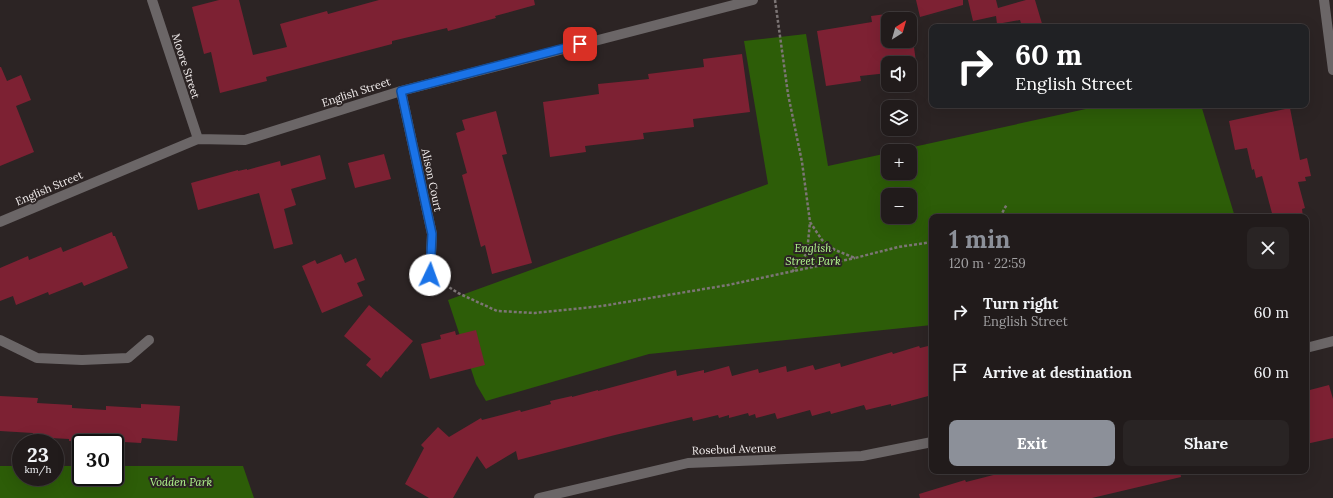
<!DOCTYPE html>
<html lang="en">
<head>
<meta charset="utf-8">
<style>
  :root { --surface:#211b1b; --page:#292424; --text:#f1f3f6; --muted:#a2a1a3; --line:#3e393a; --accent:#8c9099 }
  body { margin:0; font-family:Lora,serif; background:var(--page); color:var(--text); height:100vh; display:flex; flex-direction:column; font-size:15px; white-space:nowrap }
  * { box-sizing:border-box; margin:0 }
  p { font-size:13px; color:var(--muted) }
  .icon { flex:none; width:22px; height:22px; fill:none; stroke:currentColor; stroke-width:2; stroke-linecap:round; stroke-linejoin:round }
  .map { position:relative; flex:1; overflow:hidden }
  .side { position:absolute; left:929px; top:214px; width:380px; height:260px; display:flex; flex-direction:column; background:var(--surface); border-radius:8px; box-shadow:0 4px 16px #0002,0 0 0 1px var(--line) }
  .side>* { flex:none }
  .top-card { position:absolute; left:929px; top:24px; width:380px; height:84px; border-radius:8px; box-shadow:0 4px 16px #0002,0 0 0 1px var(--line); background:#202124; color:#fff; overflow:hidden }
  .needle { width:26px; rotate:37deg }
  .fabs { position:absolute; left:881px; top:12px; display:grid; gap:8px }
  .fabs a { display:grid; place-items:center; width:36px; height:36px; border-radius:8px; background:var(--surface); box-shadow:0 4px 16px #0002,0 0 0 1px var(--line); font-size:20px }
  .speed { position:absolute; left:12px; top:434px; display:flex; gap:8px; font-size:20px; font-weight:700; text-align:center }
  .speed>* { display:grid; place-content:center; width:52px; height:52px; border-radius:50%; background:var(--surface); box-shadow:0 4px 16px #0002,0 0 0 1px var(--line); line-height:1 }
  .speed small { font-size:10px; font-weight:400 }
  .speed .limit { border:2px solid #111; border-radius:6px; background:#fff; color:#111 }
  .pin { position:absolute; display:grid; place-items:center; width:34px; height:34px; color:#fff; margin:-17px; border-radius:8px; box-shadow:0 2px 6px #0006 }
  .me { position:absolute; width:44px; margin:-22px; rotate:3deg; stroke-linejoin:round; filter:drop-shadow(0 0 3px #0008) }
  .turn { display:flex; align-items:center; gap:14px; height:84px; padding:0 20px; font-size:18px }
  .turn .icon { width:52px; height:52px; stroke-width:2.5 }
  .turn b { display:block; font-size:28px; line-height:34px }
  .round { display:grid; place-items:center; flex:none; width:42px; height:42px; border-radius:8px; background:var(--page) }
  .headline { display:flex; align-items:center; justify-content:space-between; height:68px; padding:0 20px }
  h1 { font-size:24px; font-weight:700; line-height:30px; color:var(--accent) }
  .action { display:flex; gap:8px; margin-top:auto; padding:8px 20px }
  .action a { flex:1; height:46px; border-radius:8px; background:var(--accent); color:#fff; font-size:16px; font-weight:700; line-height:46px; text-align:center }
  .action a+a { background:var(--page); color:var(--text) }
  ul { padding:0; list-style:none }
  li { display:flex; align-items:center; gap:12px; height:60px; padding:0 20px }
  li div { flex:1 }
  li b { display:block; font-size:15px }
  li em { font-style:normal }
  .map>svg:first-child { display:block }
</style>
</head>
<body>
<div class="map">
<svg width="1333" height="498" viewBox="0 0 1333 498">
  <rect width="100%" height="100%" fill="#2c2424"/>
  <path fill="#2d5d08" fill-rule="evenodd" d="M806,34L828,166L888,153V173H910V151H895L1104,105H1201L1235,217H932V325L649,354L486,401L476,384L448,300L768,184L744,41ZM888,195H910V217H888Z
    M0,466H21V477H55V466H81V477H115V466H243L254,498H0Z"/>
  <path fill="#7d2133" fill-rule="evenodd" d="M219,0H239L253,55L287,47L280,24L327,11L328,14L379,0H534L535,5L495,16L496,18L448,31L447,28L392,41V44L266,77L267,81L220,93L211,52L204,54L192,7Z
    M916,0H963V5L920,17Z
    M968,0H996L998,8L1026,0H1035L1043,27H1022L1020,20L997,24L996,16L973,21Z
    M909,11L917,69L910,70V63H888V73L860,76L861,81L826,86L817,31L872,22L871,16ZM888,19H910V41H888Z
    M742,54L750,112L693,119L694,127L643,133L644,139L585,146L586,152L550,157L543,102L599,94L598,84L649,79L648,74L704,67L703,59Z
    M0,67H1L7,81L21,75L31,100L16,106L34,152L0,166Z
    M1290,108L1300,160L1307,158L1311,176L1305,177L1306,181L1298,182L1305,208L1302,209L1303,217H1273L1262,176L1256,178L1254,169L1252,170L1247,148L1235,150L1229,121Z
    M496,111L507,154L502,155L532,263L492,274L485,245L481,247L462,175L467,173L456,133L465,130L462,120Z
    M384,154L391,179L355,188L348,163Z
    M320,155L326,179L291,189L296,205L284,209L293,244L274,249L259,193L198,210L191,183L238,170V171L247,169V170L280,161L281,166Z
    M112,232L113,236H115L128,268L84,286L82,282L49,295L48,292L16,305L13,296L0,301V268L28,256L29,260L61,247L63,252Z
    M341,254L345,263L356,258L365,280L357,283L363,296L322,313L302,266L315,260L317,264Z
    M369,305L413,341L387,372L386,371L381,378L366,365L371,359L344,336Z
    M476,330L485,365L430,379L421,344L441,339L440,335L455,331L456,335Z
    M932,345V395L891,406V404L866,410L864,405L831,414L830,411L812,416L810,410L777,419L775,413L756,418L755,414L749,416L748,413L729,418V415L719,418L718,415L693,421L692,417L615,435L518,460L516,451L486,469L477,456L453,498H429L405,484L424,448L421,445L438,427L449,437L481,418L482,420L520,410L521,412L551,404L550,401L572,396V397L598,390V391L676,370L677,376L704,370V373L729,366L732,376L758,369L759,373L786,366L787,372L813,365L815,370L840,363L841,367L892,352L893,354L919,346L920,348Z
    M1329,385L1333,399V438L1306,444V391Z
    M0,396L38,398L37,403L72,405V408L106,410V406L141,408V404L180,406L177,441L142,438L141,443L106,441V443H100L69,441V439L33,437V433L0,431Z
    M1009,471H1180L1181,477L1092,498H920L919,494L965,480L966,482Z"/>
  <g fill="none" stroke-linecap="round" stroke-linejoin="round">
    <path stroke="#7c7575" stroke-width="2.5" stroke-dasharray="3 2" stroke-linecap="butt" d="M775,0L788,94L802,162L810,222L822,240L835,250L855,258L898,247L932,242
      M1000,217L1007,204
      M792,272L807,253L810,222
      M441,282L458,293L497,311L535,313L602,306L728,285L855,258"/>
    <path stroke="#6b6667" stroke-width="10" d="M152,0L198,139
      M1324,0L1333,70
      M401,91L432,234L430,275
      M0,222L198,139L245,140L401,91L753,0
      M0,340L37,358L82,360L128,358L149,340
      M1306,348L1333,341
      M539,498L688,463L862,456L932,442"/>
  </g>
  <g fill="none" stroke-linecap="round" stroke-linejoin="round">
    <defs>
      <path id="route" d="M430,275L432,234L401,91L580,44"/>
    </defs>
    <use href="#route" stroke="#114b97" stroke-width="10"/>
    <use href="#route" stroke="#1a73e8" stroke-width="7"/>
  </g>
  <g text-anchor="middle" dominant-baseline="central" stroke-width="4" stroke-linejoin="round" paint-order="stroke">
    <g font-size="11" fill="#f3eeee" stroke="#2c2424">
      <text transform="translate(186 66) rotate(72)">Moore Street</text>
      <text transform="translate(356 92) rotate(-18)">English Street</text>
      <text transform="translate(432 180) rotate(78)">Alison Court</text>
      <text transform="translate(49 188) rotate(-23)">English Street</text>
      <text transform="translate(734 449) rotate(-2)">Rosebud Avenue</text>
    </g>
    <g font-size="11" font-style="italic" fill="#b2f98e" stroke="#2c2424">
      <text x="813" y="248">English<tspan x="813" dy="13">Street Park</tspan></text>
      <text x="181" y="482">Vodden Park</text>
    </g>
  </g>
</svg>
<div class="fabs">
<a><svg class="needle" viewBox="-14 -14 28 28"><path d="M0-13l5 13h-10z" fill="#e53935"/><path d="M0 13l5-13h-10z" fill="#a2a1a3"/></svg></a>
<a><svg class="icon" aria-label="sound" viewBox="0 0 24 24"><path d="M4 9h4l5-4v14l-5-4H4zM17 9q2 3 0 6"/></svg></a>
<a><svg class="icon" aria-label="layers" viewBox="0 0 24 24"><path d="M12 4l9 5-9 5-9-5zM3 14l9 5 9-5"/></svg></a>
<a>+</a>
<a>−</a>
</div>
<div class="speed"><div>23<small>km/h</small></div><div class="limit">30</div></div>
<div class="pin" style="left:580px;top:44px;background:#d93025"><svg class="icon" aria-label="arrive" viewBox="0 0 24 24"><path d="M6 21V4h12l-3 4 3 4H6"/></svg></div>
<svg class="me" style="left:430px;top:275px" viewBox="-20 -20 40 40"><circle r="19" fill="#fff"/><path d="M0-13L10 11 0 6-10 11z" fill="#1a73e8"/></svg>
<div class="top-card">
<div class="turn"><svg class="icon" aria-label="right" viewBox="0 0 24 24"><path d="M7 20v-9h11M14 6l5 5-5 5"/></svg><div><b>60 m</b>English Street</div></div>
</div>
<section class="side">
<div class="headline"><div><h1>1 min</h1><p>120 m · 22:59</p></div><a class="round"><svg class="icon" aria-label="close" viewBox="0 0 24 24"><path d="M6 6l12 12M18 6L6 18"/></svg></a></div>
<ul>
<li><svg class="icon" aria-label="right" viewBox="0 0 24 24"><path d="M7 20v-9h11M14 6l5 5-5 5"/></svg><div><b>Turn right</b><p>English Street</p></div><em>60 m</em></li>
<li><svg class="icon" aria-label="arrive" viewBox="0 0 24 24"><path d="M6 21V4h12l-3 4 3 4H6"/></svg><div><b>Arrive at destination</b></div><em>60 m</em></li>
</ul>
<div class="action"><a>Exit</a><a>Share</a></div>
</section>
</div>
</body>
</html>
